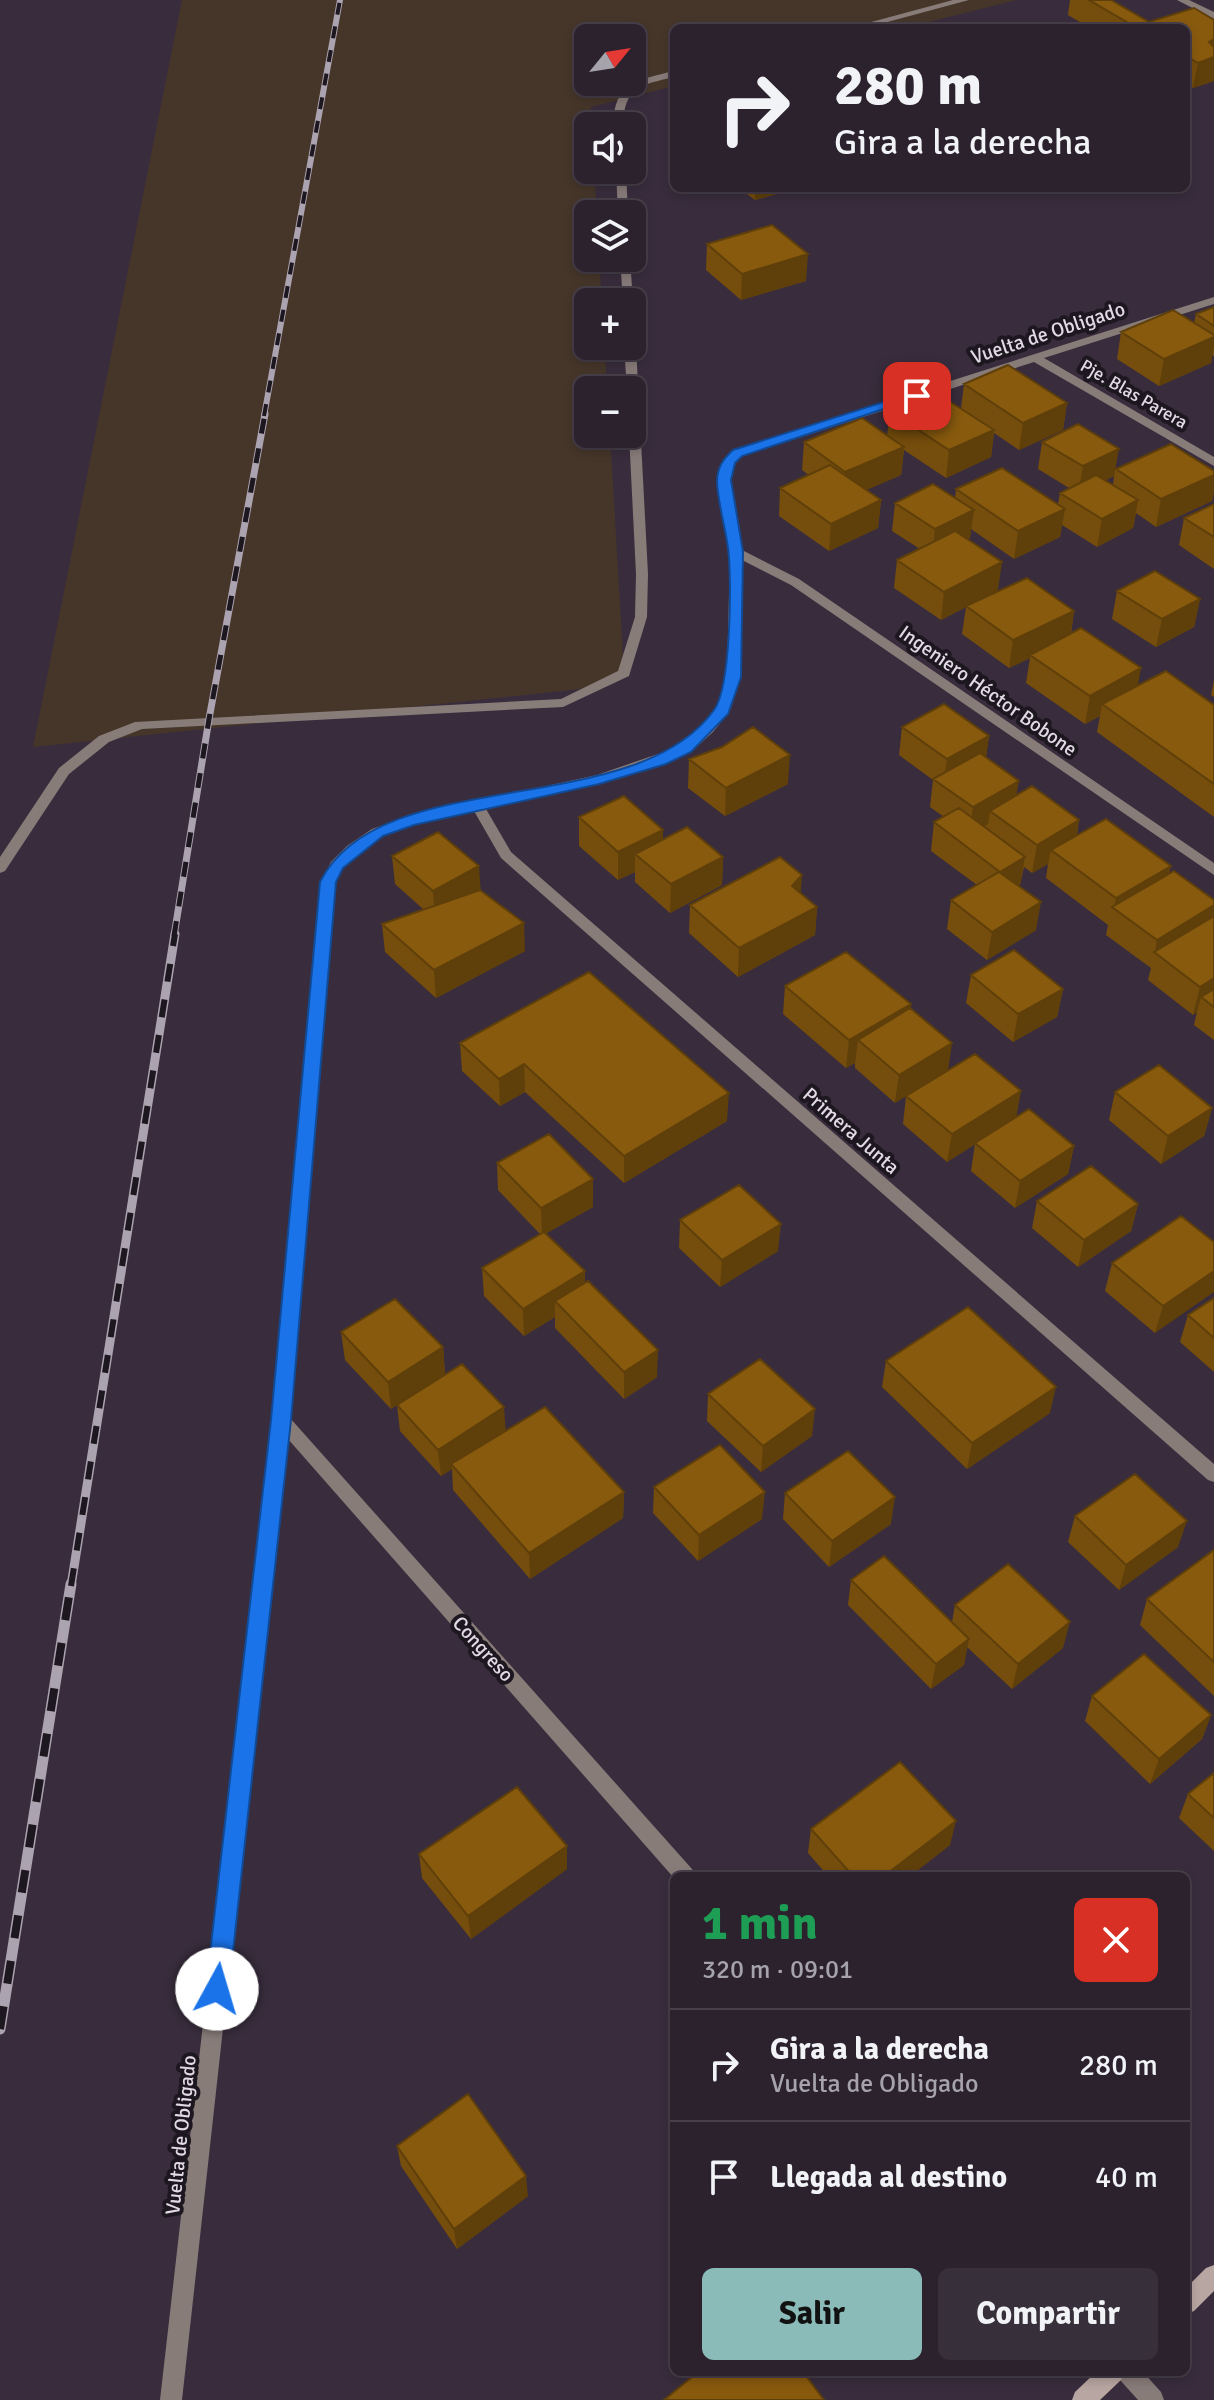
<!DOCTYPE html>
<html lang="es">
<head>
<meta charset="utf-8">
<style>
  :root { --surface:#2b222e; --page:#372f3a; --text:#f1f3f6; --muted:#a6a4aa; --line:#473f4a; --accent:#8bbbb9 }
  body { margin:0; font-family:Signika,sans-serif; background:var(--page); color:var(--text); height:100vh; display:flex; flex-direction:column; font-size:30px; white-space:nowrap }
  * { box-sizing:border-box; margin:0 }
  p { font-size:26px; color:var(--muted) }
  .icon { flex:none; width:44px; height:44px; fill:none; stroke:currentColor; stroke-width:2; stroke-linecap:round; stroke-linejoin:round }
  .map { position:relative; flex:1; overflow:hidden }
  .drawer { position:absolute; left:670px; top:1872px; width:520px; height:504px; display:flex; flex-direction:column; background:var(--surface); border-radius:12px; box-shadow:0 4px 12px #0003,0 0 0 2px var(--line) }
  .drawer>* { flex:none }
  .hud { position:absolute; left:670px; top:24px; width:520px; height:168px; border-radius:12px; box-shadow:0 4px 12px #0003,0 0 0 2px var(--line); background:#2b222e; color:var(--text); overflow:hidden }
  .needle { width:52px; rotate:60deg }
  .buttons { position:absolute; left:574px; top:24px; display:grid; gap:16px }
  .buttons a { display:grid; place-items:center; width:72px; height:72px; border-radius:12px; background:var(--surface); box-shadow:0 4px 12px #0003,0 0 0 2px var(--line); font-size:40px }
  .pin { position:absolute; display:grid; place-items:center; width:68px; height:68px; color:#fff; margin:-34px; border-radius:16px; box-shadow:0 4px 12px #0006 }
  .me { position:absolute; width:88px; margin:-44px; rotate:6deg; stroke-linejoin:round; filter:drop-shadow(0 0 6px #0008) }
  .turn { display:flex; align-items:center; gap:28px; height:168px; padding:0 32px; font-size:36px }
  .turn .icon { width:104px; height:104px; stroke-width:2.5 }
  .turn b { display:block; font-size:56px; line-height:68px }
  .round { display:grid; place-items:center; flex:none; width:84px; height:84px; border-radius:12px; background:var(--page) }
  .head { display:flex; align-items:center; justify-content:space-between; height:136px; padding:0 32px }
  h1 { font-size:48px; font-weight:700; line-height:60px; color:#1e9e55 }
  .cta { display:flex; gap:16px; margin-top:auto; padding:16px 32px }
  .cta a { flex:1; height:92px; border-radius:12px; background:var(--accent); color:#111; font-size:32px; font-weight:700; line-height:92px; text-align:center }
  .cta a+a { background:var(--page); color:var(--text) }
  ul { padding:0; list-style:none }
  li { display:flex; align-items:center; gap:24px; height:112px; padding:0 32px; border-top:2px solid var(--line) }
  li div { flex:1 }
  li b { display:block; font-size:30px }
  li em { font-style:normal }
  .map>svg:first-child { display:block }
</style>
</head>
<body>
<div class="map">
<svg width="1214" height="2400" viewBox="0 0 1214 2400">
  <rect width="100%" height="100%" fill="#392d3d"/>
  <path fill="#46362a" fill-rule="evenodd" d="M182,0H1016L905,28H674V86L591,107L588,170H594L597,214H588V258H599L602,302H588V346H605L607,390H588V434H610L624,673L600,687L33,747ZM588,38H632V82H588Z"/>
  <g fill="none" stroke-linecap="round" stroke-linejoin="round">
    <path fill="#887c79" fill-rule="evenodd" d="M953,0H969L865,28H849Z
      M1177,0H1189L1214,12V19Z
      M674,71V77C640,85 624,87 623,126H613C614,82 637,80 674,71Z
      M616,170H626L628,214H618Z
      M620,258H630L633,302L632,304V302H623Z
      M1214,297V304L1044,358L1214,457V466L1034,362L742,456C720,475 737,523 742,550L799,579L1214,863V875L791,585L742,560L741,677L730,711L713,732L691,752L665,763L599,783L486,809L511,852L1214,1464V1482L1208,1480L501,858L474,811C423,823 360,829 335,882L290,1418L692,1869L695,1876L674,1878L288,1439L182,2400H160L272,1420L321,882L331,862L347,846L372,829L410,816L597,775L681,746L703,726L717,710L727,677L730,552L718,480L722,462L734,450Z
      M632,343L636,346L648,574L647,617L629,676L563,707L142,729L109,742L69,774L5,871L0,873V857L59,768L99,736L135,722L561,699L618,671L635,617L636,574L629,434H632V390H627L624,346H632Z
      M1117,2372H1143L1161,2392L1164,2400H1138L1120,2380Z"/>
    <path fill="#b8a6a2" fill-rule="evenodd" d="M1214,2265V2291L1194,2311L1186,2314V2288L1206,2268Z
      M1096,2372H1124L1121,2380L1100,2400H1072L1075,2392Z"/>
    <defs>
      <path id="rail-far3" d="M264,416L340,0"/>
      <path id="rail-far2" d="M174,936L209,719L265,414"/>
      <path id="rail-far1" d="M71,1586L175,934"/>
      <path id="rail" d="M0,2029L71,1584"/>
    </defs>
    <use href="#rail-far3" stroke="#aca3b0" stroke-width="6"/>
    <use href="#rail-far2" stroke="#aca3b0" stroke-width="7"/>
    <use href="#rail-far1" stroke="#aca3b0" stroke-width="9"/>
    <use href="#rail" stroke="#aca3b0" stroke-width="11"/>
    <use href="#rail-far3" stroke="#1d171f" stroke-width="4" stroke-dasharray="12" stroke-linecap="butt"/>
    <use href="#rail-far2" stroke="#1d171f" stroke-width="5" stroke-dasharray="15" stroke-linecap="butt"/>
    <use href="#rail-far1" stroke="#1d171f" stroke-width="6" stroke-dasharray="18" stroke-linecap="butt"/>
    <use href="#rail" stroke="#1d171f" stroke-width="8" stroke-dasharray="23" stroke-linecap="butt"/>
  </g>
  <path fill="#754d0c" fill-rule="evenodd" d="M1070,0H1111L1149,22L1214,20V81L1193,88L1186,84V28H1090L1068,15Z
    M672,93H674V121L672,119Z
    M739,188H798L755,200Z
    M707,244L806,281L741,300L706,270Z
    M1214,307V356L1212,355L1211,363L1159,386L1117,359L1121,332L1194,323L1196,314Z
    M964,384L1067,403L1063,430L1019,450L994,433L991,457L946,478L904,450L901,475L866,490L881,500L878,528L829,551L779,516L780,488L809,475L802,470L804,442L887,436L890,411L961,408Z
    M1042,442L1116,469L1214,471V491L1212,501L1156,527L1136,513L1133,528L1097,547L1062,525L1060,537L1014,559L971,529L970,538L967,539L998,590L983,598L1074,611L1071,634L1138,685L1214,705V817L1097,732L1100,716L1085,724L1026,683L1030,658L1009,668L962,634L966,607L941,620L894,588L897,560L920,549L892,531L895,503L955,498L956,489L1058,504L1060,493L1069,488L1038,469ZM1114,476L1113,485L1106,480Z
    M1214,504V569L1179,545L1184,518Z
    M1117,591L1200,599L1194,627L1156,647L1112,619Z
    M1214,680V697L1211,695Z
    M902,727L989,736L986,757L1017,795L1079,820L1077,835L1169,874L1214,900V1040L1194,1025L1197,1012L1193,1015L1148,980L1151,968L1106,935L1108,925L1046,878L1048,864L1032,873L1024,867L1020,885L1019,886L1036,930L987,960L947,929L951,900L977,885L931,851L934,822L944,817L930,807L933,780L899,755Z
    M722,747L788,784L725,816L688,788L689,759Z
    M579,817L723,857L722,885L670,913L635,882V872L618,880L579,846Z
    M392,856L480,890L525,951L436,998L385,952L382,924L423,909L395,884Z
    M800,893L817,907L815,935L738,977L689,933L690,905Z
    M971,975L1063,989L1057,1017L1013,1042L966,1003Z
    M785,986L911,1004L895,1103L855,1068V1063L846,1068L783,1014Z
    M460,1043L727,1121L624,1183L525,1092L500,1106L462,1071Z
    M1115,1092L1212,1108L1204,1136L1161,1164L1109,1120Z
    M906,1096L1016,1117L1074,1146L1068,1174L1015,1208L971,1171L975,1144L947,1162L903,1124Z
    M497,1163L593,1207L546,1233L585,1271V1282L657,1377L624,1399L555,1328V1317L524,1336L484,1296L482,1268L540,1234L498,1190Z
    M1037,1201L1138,1204L1131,1231L1078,1267L1032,1228Z
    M680,1220L778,1251L720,1287L679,1248Z
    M1214,1242L1155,1333L1105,1291L1112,1263Z
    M1214,1298V1372L1180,1342L1188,1315Z
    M341,1332L443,1347L445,1374L505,1431L624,1492L623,1518L530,1579L453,1490L452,1469L441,1476L400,1431L397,1405L391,1409L345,1360Z
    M886,1361L1050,1413L967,1469L882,1387Z
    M708,1394L812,1436L761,1472L707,1421Z
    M654,1487L762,1519L698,1561L653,1513Z
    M785,1493L891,1524L829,1567L783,1519Z
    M1075,1516L1178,1547L1119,1590L1068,1542Z
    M1214,1550V1696L1140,1625L1147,1599Z
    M851,1580L952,1622L955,1605L1063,1648L1012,1689L967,1647L964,1665L931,1689L848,1605Z
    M1092,1696L1211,1715L1202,1739L1150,1784L1085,1721Z
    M1214,1773V1851L1179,1818L1188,1794Z
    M811,1829L950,1845L910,1876H828L808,1853Z
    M419,1854L567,1869L471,1939L422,1878Z
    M397,2146L528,2196L457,2249L401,2166Z"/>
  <path fill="#5f3f0a" d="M1214,39V81L1193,88L1198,63L1209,42Z
    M755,188H798L755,200Z
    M808,254L806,281L741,300L742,274Z
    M1214,337V347L1211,363L1159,386L1164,359Z
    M1067,403L1063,430L1019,450L1023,423Z
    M994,430L991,457L946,478L949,450Z
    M904,447L901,475L843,500L845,472Z
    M1119,449L1114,476L1078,494L1083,466Z
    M1214,475V491L1212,501L1156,527L1161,499Z
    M881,500L878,528L829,551L831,524Z
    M1138,500L1133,528L1097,547L1102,519Z
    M1065,509L1060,537L1014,559L1018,531Z
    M974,510L970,538L932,557L935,529Z
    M1002,562L998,590L941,620L944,592Z
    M1200,599L1194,627L1156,647L1162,619Z
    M1074,611L1070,639L1030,655V658L1009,668L1013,640Z
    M1141,668L1136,696L1102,704L1100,716L1085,724L1090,696Z
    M989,736L985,764L943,787L947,759Z
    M790,755L788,784L725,816L726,788Z
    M1019,781L1014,809L990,811L988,824L969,835L973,807Z
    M1079,820L1074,848L1051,850L1048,864L1032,873L1037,845Z
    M663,830V858L635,854V872L618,880V852Z
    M723,857L722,885L670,913L671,884Z
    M1025,857L1020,885L996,900L1000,872Z
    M479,866L481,895L435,919L433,891Z
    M1171,866L1164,894L1114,908L1116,898Z
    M802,875L800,903L792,886Z
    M1041,902L1036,930L987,960L992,932Z
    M1214,905V919L1155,952L1157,940Z
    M817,907L815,935L738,977L739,948Z
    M524,923L525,951L436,998L434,970Z
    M1214,978V1001L1201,997L1197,1012L1193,1015L1200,987Z
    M1063,989L1057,1017L1013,1042L1018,1014Z
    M911,1004L907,1032L858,1040L855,1063L846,1068L849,1040Z
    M952,1043L948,1071L895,1103L899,1075Z
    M524,1064L525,1092L500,1106L499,1079Z
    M1021,1091L1016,1119L947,1162L952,1134Z
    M729,1093L727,1121L624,1183V1156Z
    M1212,1108L1204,1136L1161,1164L1168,1136Z
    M1074,1146L1068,1174L1015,1208L1020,1181Z
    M593,1179V1207L542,1236L541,1208Z
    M1138,1204L1131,1231L1078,1267L1084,1240Z
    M781,1224L778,1251L720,1287L722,1260Z
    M585,1271V1299L555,1301V1317L524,1336L523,1309Z
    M1214,1271V1292L1155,1333L1163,1306Z
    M443,1347L445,1374L391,1409L388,1382Z
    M658,1350L657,1377L624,1399V1372Z
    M1056,1387L1050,1413L967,1469L972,1443Z
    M504,1407L506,1434L451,1464L452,1469L441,1476L438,1450Z
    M815,1409L812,1436L761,1472L763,1446Z
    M624,1492L623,1518L530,1579L529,1553Z
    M765,1492L762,1519L698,1561L699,1535Z
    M895,1497L891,1524L829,1567L832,1541Z
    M1187,1521L1178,1547L1119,1590L1126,1565Z
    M1070,1622L1063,1648L1012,1689L1018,1664Z
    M969,1639L964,1665L931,1689L936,1664Z
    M1211,1715L1202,1739L1150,1784L1159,1759Z
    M956,1821L950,1845L910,1876H884Z
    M567,1846V1869L471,1939L468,1916Z
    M526,2176L528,2196L457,2249L454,2229Z"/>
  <path fill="#885a0e" stroke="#5f3f0a" stroke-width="2" d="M1089,0H1111L1149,22L1194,8L1214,20V39L1209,42L1214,47V57L1198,63L1186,56V28H1137Z
    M772,225L808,254L742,274L707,244Z
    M1214,307V326L1196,314Z
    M1173,310L1214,335V337L1164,359L1121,332Z
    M1008,365L1067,403L1023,423L964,384Z
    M935,392L994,430L949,450L890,411Z
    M862,418L904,447L845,472L804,442Z
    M1078,424L1119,449L1083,466L1042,442Z
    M1171,444L1214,471V475L1161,499L1116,469Z
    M830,465L881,500L831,524L780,488Z
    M1002,468L1065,509L1018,531L956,489Z
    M1096,475L1138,500L1102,519L1060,493Z
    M933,484L974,510L935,529L895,503Z
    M1214,504V537L1184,518Z
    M955,531L1002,562L944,592L897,560Z
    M1155,571L1200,599L1162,619L1117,591Z
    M1027,578L1074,611L1013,640L966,606Z
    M1081,628L1141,668L1090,696L1030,655Z
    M1166,671L1214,705V784L1102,704Z
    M944,704L989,736L947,759L902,727Z
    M753,727L790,755L726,788L689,759L722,747Z
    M980,753L1019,781L973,807L933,779Z
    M1032,786L1079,820L1037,845L990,811Z
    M624,796L663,830L618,852L579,817Z
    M959,808L1025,857L1000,872L934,822Z
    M1106,819L1171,866L1116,898L1051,850Z
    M687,827L723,857L671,884L635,854Z
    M438,832L479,866L433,891L392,856Z
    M780,857L802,875L792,886L817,907L739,948L690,905Z
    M1174,871L1214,900V905L1157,940L1112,907Z
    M999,872L1041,902L992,932L951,900Z
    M480,890L524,923L434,970L382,924Z
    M1214,916V978L1200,987L1154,952Z
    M1014,950L1063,989L1018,1014L971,975Z
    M846,952L911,1004L849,1040L785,986Z
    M589,972L729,1093L624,1156L524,1064L499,1079L460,1043Z
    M1214,989V1007L1201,997Z
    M910,1008L952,1043L899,1075L858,1040Z
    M975,1054L1021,1091L952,1134L906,1096Z
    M1159,1065L1212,1108L1168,1136L1115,1092Z
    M1029,1109L1074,1146L1020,1181L975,1143Z
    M549,1134L593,1179L541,1208L497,1163Z
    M1091,1166L1138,1204L1084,1240L1037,1201Z
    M739,1185L781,1224L722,1260L680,1220Z
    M1181,1216L1214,1242V1271L1163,1306L1112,1263Z
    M544,1232L585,1271L523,1309L482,1268Z
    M588,1281L658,1350L624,1372L555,1301Z
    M1214,1298V1338L1188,1315Z
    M395,1299L443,1347L388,1382L341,1332Z
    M968,1307L1056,1387L972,1443L886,1361Z
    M760,1359L815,1409L763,1446L708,1394Z
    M462,1364L504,1407L438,1450L397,1405Z
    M545,1407L624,1492L529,1553L451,1464Z
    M720,1445L765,1492L699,1535L654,1487Z
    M848,1451L895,1497L832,1541L785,1493Z
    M1135,1474L1187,1521L1126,1565L1075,1516Z
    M1214,1550V1662L1147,1599Z
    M884,1556L969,1639L936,1664L851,1580Z
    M1008,1564L1070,1622L1018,1664L955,1605Z
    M1144,1654L1211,1715L1159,1759L1092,1696Z
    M900,1762L956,1821L884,1876H853L811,1829Z
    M1214,1773V1818L1188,1794Z
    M517,1787L567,1846L468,1916L419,1854Z
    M468,2094L526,2176L454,2229L397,2146Z
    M698,2372H803L824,2400H664Z"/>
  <path fill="#1a73e8" stroke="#114b97" stroke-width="2" d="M912,393L923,396L742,456L735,463L731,480L743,552L741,677L728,714L691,752L666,764L599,784L414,825L383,836L343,868L336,882L291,1420L229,1989L225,1997L217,2000L209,1997L206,1989L271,1420L320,882C380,762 634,822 714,710C731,688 732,578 728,548C725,526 718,503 717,482C717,468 723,459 733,450Z"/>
  <g text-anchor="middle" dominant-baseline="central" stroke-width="8" stroke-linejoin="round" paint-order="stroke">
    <g font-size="18" fill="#e2dae5" stroke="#1d171f">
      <text transform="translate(1134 394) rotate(30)">Pje. Blas Parera</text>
    </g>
    <g font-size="20" fill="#e2dae5" stroke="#1d171f">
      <text transform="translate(1048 333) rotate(-18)">Vuelta de Obligado</text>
      <text transform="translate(988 691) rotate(35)">Ingeniero Héctor Bobone</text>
      <text transform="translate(851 1131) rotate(41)">Primera Junta</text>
      <text transform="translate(483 1649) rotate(48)">Congreso</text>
      <text transform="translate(181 2135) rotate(-84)">Vuelta de Obligado</text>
    </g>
  </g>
</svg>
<div class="buttons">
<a><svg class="needle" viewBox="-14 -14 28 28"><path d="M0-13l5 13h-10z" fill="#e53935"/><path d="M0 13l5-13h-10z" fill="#a6a4aa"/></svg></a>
<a><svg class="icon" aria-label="sound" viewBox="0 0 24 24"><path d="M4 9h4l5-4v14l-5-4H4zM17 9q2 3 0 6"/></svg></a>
<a><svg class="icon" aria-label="layers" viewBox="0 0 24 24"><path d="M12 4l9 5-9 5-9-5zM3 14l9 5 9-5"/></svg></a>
<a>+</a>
<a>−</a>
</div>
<div class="pin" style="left:917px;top:396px;background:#d93025"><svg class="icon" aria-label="arrive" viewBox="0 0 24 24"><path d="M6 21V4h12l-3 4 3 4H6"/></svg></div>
<svg class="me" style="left:217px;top:1989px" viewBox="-20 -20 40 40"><circle r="19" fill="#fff"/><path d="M0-13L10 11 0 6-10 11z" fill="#1a73e8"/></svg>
<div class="hud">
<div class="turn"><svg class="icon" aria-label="right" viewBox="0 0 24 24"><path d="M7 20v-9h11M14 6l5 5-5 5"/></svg><div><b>280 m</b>Gira a la derecha</div></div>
</div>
<section class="drawer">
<div class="head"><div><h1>1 min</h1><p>320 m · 09:01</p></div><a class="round" style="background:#d93025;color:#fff"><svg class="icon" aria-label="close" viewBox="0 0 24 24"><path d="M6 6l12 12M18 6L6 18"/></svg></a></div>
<ul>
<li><svg class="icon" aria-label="right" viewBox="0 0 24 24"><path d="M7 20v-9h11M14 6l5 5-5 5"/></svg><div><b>Gira a la derecha</b><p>Vuelta de Obligado</p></div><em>280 m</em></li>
<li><svg class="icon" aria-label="arrive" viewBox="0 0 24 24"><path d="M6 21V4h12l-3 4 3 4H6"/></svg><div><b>Llegada al destino</b></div><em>40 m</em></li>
</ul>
<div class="cta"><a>Salir</a><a>Compartir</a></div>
</section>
</div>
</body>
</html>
